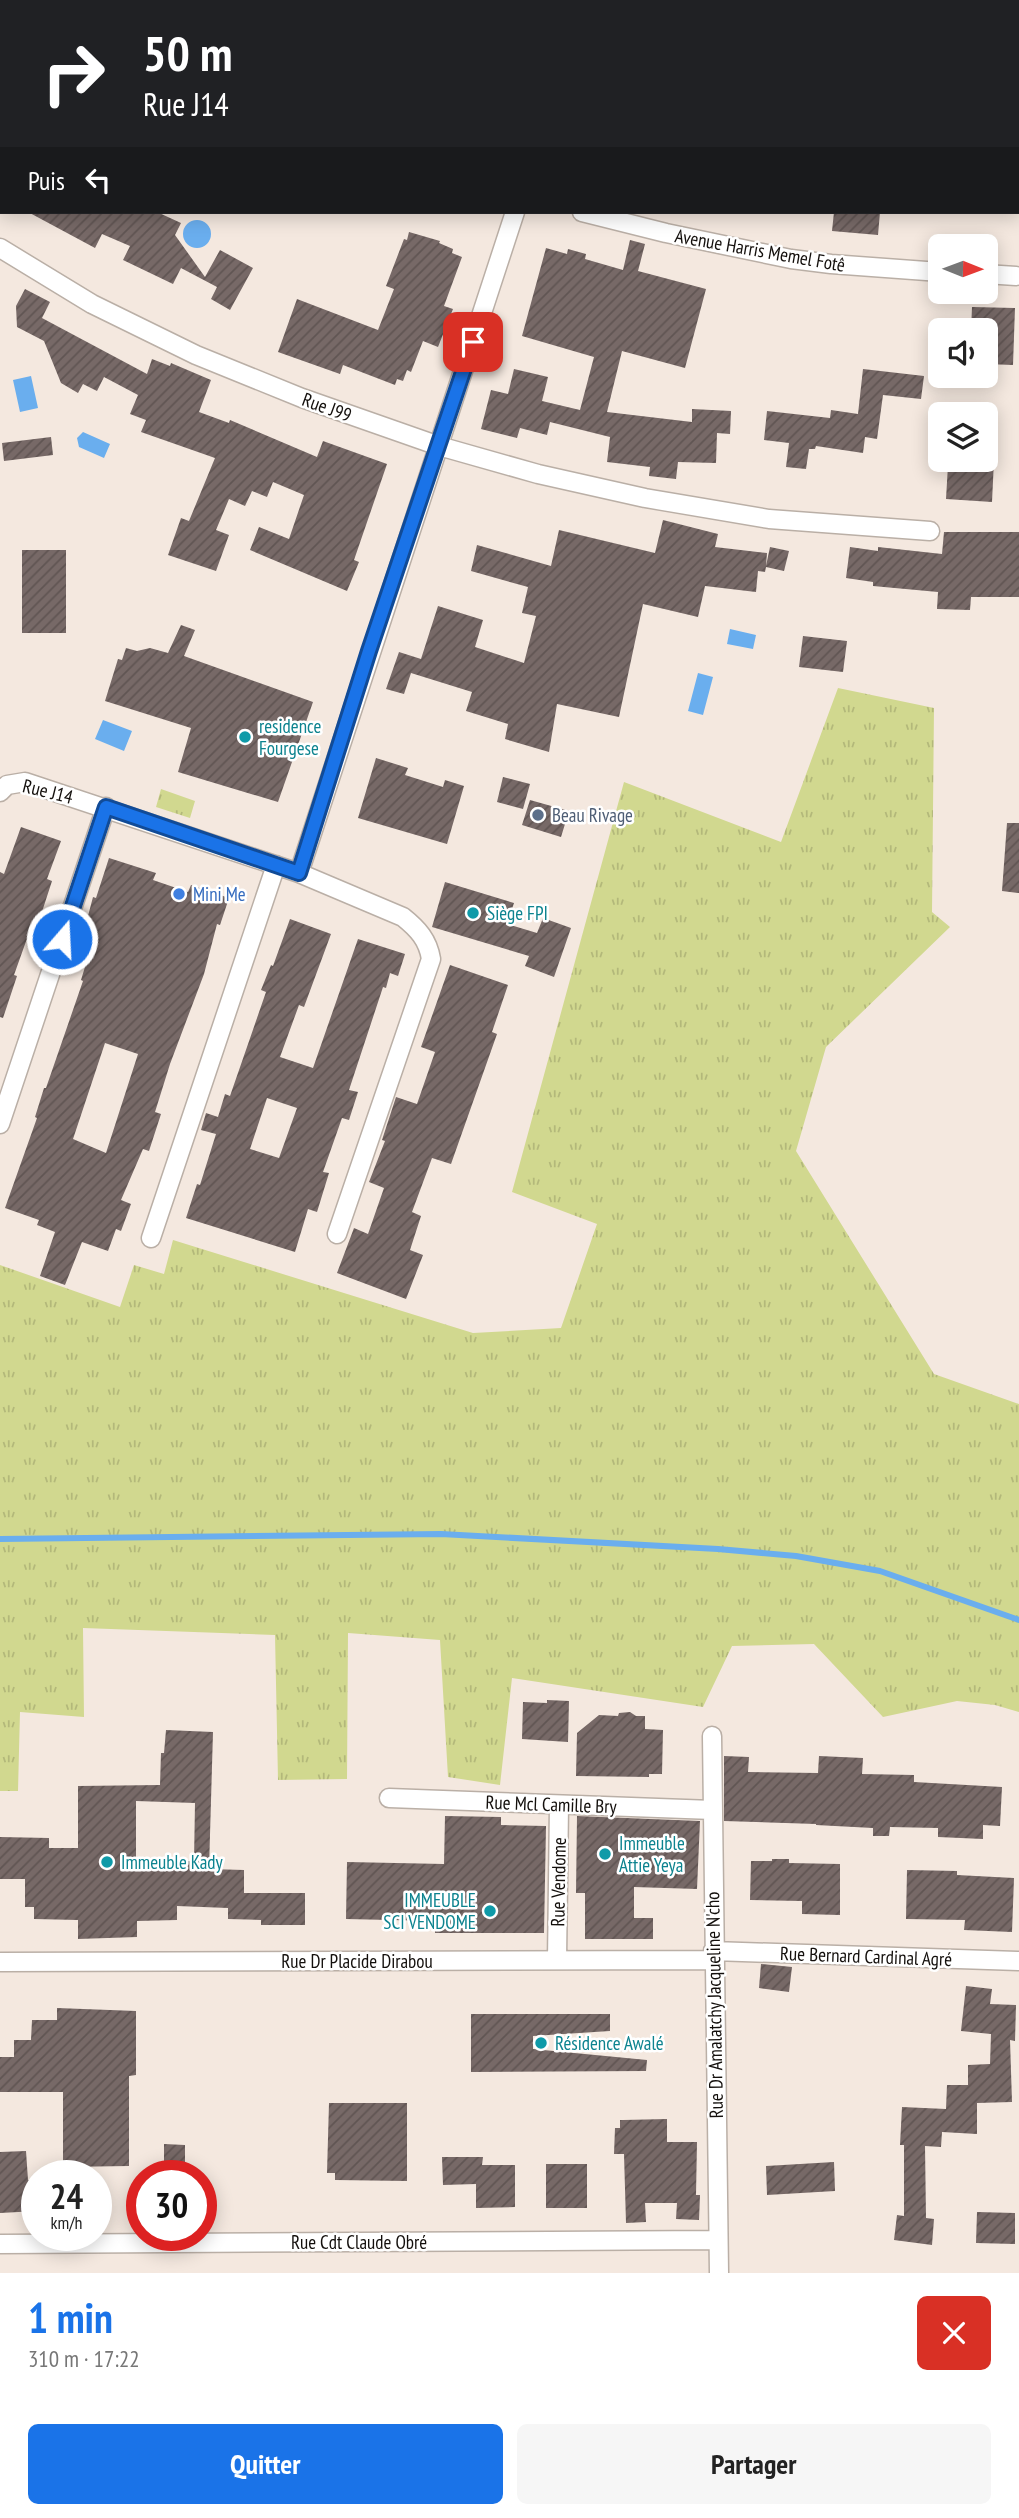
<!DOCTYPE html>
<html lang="fr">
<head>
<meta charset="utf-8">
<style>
  :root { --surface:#fff; --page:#f6f6f6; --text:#222; --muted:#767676; --accent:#1a73e8 }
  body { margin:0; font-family:"PT Sans Narrow",sans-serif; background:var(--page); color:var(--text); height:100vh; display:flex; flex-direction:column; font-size:26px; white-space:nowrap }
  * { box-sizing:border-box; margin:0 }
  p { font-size:23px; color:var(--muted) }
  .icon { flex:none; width:38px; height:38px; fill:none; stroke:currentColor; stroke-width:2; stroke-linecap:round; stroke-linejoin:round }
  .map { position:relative; height:2273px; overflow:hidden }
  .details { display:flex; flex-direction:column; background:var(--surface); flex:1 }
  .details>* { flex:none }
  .guide { position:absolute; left:0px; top:0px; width:1020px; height:214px; box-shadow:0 4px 18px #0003; background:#202124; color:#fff; overflow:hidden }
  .needle { width:46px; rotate:91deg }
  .tools { position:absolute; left:928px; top:234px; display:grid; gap:14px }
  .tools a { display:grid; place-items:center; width:70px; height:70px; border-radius:10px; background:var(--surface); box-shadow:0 4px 18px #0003; font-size:35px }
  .speed { position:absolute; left:21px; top:2160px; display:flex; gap:14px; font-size:35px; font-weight:700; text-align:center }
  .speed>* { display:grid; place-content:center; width:91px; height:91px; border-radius:50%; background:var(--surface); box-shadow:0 4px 18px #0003; line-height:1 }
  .speed small { font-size:18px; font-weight:400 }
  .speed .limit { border:10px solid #d22; background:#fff; color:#111 }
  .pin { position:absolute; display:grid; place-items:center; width:60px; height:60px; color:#fff; margin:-30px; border-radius:14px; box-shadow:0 4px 10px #0006 }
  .me { position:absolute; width:77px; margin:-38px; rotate:19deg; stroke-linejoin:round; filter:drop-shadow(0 0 5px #0008) }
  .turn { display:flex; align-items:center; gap:24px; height:147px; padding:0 28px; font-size:32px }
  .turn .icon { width:91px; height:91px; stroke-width:2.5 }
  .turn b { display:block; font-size:49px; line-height:60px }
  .then { display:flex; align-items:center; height:66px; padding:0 28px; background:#0003; gap:14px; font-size:26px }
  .round { display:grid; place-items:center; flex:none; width:74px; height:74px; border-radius:10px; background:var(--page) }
  .overview { display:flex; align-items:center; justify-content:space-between; height:119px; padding:0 28px }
  h1 { font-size:42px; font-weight:600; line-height:52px; color:var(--accent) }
  .cta { display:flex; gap:14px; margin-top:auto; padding:14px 28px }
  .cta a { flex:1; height:80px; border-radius:10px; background:var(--accent); color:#fff; font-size:28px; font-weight:600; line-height:80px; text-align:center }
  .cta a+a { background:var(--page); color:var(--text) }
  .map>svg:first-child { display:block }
</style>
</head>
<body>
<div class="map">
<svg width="1019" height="2273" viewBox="0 0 1019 2273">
  <defs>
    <pattern id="grass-tufts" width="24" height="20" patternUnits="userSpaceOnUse" patternTransform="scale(1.75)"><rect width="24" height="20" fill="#d1d88f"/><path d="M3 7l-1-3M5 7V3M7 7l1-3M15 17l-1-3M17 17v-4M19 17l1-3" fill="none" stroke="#b3b87a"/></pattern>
    <pattern id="building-hatch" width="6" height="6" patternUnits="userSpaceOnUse" patternTransform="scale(1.75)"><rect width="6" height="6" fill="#776967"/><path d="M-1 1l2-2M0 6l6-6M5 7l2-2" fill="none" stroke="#605553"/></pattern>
  </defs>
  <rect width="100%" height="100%" fill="#f4e8df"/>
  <path fill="url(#grass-tufts)" d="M838,688L934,708L932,912L950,927L826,1047L796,1151L934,1374L1019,1404V1712L995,1705L957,1701L883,1717L814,1644L732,1646L703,1707L512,1678L500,1785L448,1777L440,1640L348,1633L347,1779L278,1780L275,1635L83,1628L84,1717L20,1712L18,1791H0V1265L120,1307L134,1265L164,1274L173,1240L473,1333L561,1328L597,1224L512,1192L624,782L781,842Z
    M161,789L195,801L190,818L156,807Z"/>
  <path fill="#6aaeee" d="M183 234a14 14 0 1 1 28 0a14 14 0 1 1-28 0Z
    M31,376L38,408L20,412L13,380Z
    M83,432L110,444L104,458L79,447L77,438Z
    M730,629L756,635L753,649L727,644Z
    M698,673L713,677L703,715L688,711Z
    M103,720L132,731L124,751L95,739Z"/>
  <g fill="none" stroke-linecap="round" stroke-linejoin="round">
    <path stroke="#6aaeee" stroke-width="6" d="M0,1539L441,1534L718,1549L796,1556L880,1571L1019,1620"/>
  </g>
  <path fill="url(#building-hatch)" fill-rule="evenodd" d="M28,212H157L181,223L175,235L205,277L220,250L253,268L230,310L211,299L217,287L181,268L173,284L123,260L130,246L102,234L95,248Z
    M834,212H880L878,235L832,231Z
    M409,232L440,241L439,243L453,249L452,253L462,257L444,306L453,309L438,347L423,341L411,372L407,370L403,381L397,379L395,385L343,365L340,374L278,352L297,299L378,330L394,289L386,286L404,239L407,240Z
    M630,240L645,244L638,271L706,289L685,368L622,351L607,412L692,422V409L731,411L730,434L717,433L716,463L678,462L676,479L649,476L650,467L607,462L610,437L550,422L547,435L520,428L517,438L481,429L491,390L508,394L514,369L548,377L542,401L580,410L594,357L522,336L546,248L567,254L568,249L586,254L585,259L623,270Z
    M25,289L50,302L42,318L147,374L152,359L170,366L171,363L211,380L199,412L229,423L230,420L317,457L323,441L387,464L354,560L359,562L347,591L250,550L259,527L289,539L304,495L273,482L267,497L252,491L245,506L229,499L216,530L229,535L216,571L168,555L181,518L189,521L215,458L141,432L146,420L130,414L138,395L104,377L97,391L83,384L78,393L61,383L44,341L17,327L16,306Z
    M972,307L1015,308L1013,365L986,364L985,331H971Z
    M863,369L924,376L921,399L883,395L877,439L865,437L863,453L816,446L815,449H809L806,469L786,467L789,443L764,440L767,411L830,418L831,410L858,414Z
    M51,437L53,455L4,461L2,443Z
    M954,460H994L992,502L946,499L948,465L953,466Z
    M663,520L718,534L715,547L767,553L766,566L770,547L789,551L784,571L766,567L765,572L758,571L756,592L705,586L698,617L643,604L619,717L557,704L549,752L505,739L508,724L466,711L472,692L411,673L404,694L386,689L399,652L421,659L438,606L483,620L475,647L524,663L536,616L522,613L528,587L471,571L477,545L551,566L559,530L655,553Z
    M944,532H1019V597H971L970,610L937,609L938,592L873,586V582L846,578L850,547L878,551V547L942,554Z
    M22,550H66V633H22Z
    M181,625L195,630L184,656L313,702L278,802L178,772L191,728L105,701L118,659L122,660L126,648L137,651L150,648L168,653Z
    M803,636L847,641L843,672L799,667Z
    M376,758L408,768L405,775L443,787L445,780L464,786L447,844L358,818Z
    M503,777L530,784L523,809L497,802Z
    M530,800L569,811L561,837L522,825Z
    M1007,823H1019V893L1002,891Z
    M21,827L61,841L47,879L52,881L39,921L34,919L14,975L17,976L3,1018L0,1017V872L4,874Z
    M109,858L156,873L153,880L188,892L191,885L229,898L220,925L217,924L204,974L170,1064L155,1112L161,1114L149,1151L143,1149L121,1200L131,1204L121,1231L116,1229L108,1251L82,1242L65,1285L40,1276L55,1232L37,1225L39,1220L5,1208L37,1118L35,1117L44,1088H46L83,981L81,980L95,934L84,931L93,897L96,898ZM105,1043L138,1054L106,1153L73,1139Z
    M445,882L514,903L507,924L537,933L543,918L571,928L554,977L525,966L529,956L432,927Z
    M290,919L331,934L304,1007L299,1005L280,1057L313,1068L358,939L405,954L398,976L390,973L386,988L383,987L349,1090L358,1092L349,1120L342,1118L323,1172L329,1173L317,1212L308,1209L295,1252L186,1218L197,1184L200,1185L216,1134L201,1130L206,1113L218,1117L225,1094L230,1096L266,992L261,990L271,965L273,966ZM267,1098L297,1108L279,1158L250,1149Z
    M450,965L508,985L492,1032L497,1034L451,1164L432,1158L412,1212L421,1216L410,1250L423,1255L406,1299L337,1273L354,1228L368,1234L384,1188L369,1182L385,1141L382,1140L396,1097L417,1104L435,1052L421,1047Z
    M547,1700L569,1701L568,1742L522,1739L523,1702L547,1703Z
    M630,1712L636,1716H645V1729L663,1730L662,1774H649V1777L576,1776L577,1733L599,1715L618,1716L619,1713Z
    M166,1730L213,1732L209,1869L244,1870V1893H305V1925H261V1920L228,1919V1908L177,1906V1920L137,1921V1937L78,1939V1920L34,1919V1907H25V1879H0V1837L49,1838V1848H78V1786L160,1785L161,1753H164ZM136,1801L195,1803L194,1861L136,1863Z
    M724,1756L749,1757L748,1772L818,1773L819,1756L863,1758L862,1774L914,1775V1782L1002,1787L1000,1826L983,1825V1839L938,1837V1828L890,1827L889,1836H873V1828L816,1825V1824L724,1821Z
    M445,1816L501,1817V1825L546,1826L544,1933H435V1921L346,1919L347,1862L444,1864Z
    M577,1816L700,1821L697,1889L634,1887V1918H653V1939H585V1893H576Z
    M772,1859H789V1863L840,1864V1915L802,1914V1901L750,1900L751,1861H772Z
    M907,1870L957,1871V1875L1014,1878L1012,1932L964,1930L965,1920L906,1919Z
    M761,1964L792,1967L789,1992L759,1988Z
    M966,1986L992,1989L990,2004L1016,2005L1015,2041L1010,2040L1012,2102L977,2103V2134L942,2132L941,2147L925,2146L926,2218L934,2219L932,2245L894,2240L897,2215L904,2216V2145H900L902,2107L946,2109L947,2085H968V2065L990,2064L991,2034L961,2031Z
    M57,2008L136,2011V2075L129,2076V2166L63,2167V2092H0V2057H14V2040H31L32,2020H57Z
    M471,2014H610V2031L533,2036V2049L647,2060L646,2071L471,2072Z
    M329,2103H407V2181L335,2180V2173H327Z
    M667,2119V2142H697L696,2195H700L699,2220L676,2219L677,2203H645L646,2222L626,2223L624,2154H614L615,2128H620V2120H623Z
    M164,2144L185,2145V2175H164Z
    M26,2151L28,2180L37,2179V2211L0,2213V2152Z
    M442,2157H483L482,2165H515V2207L476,2208V2184L443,2185Z
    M834,2162L835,2191L767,2195L766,2166Z
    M546,2164H587V2208H546Z
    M977,2212L1015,2213V2244L976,2243Z"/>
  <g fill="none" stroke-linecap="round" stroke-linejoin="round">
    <defs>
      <path id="street" d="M94,0L96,2
        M588,2L589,0
        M582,212L666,233L791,259L831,264L940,272
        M0,248L92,304L196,355L302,398L439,446L538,474L645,498L769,519L930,531
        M985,274L1016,276
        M0,792L7,785L25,782L299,873L515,212
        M299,873L403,917C418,929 428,940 431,959L337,1234
        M0,1124L106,807
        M151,1238L276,865
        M712,1736L719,2273
        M389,1798L713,1810
        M713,1951L1019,1961
        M557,1960L559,1805
        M0,1962L713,1960
        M0,2244L717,2240"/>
    </defs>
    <use href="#street" stroke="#baafa6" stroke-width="21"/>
    <use href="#street" stroke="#fff" stroke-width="18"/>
  </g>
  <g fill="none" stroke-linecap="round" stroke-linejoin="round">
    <defs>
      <path id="route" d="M62,939L106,807L299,873L369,651L473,342"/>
    </defs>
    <use href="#route" stroke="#114b97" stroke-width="18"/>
    <use href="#route" stroke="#1a73e8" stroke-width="12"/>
  </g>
  <g fill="#0f9aa8" stroke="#fff" stroke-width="2.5">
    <circle cx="245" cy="737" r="7"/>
    <circle cx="473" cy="913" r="7"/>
    <circle cx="605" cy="1854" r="7"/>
    <circle cx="107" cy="1862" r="7"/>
    <circle cx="490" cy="1911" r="7"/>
    <circle cx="541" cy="2043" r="7"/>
  </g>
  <circle fill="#5c6f8a" stroke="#fff" stroke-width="2.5" cx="538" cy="815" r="7"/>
  <circle fill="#3f7fe0" stroke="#fff" stroke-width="2.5" cx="179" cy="894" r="7"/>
  <g text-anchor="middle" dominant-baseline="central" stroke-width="5" stroke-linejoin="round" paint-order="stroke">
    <g font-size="19" fill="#130f0c" stroke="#fff">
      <text transform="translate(760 250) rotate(10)">Avenue Harris Memel Fotê</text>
      <text transform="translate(327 407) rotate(20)">Rue J99</text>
      <text transform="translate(48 791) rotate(14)">Rue J14</text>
      <text transform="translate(551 1804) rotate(2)">Rue Mcl Camille Bry</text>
      <text transform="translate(558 1882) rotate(-89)">Rue Vendome</text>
      <text transform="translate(866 1956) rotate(2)">Rue Bernard Cardinal Agré</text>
      <text x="357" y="1961">Rue Dr Placide Dirabou</text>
      <text transform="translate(714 2005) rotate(-91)">Rue Dr Amalatchy Jacqueline N'cho</text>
      <text x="359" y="2242">Rue Cdt Claude Obré</text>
    </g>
    <g font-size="19" fill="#0d838f" stroke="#fff" text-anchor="start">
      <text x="259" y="726">residence<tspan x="259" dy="22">Fourgese</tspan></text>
      <text x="487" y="913">Siège FPI</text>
      <text x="619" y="1843">Immeuble<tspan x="619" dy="22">Attie Yeya</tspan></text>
      <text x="121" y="1862">Immeuble Kady</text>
      <text x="476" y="1900" text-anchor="end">IMMEUBLE<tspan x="476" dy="22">SCI VENDOME</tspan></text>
      <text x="555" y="2043">Résidence Awalé</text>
    </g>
    <g font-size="19" fill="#4e5e75" stroke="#fff" text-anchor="start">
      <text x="552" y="815">Beau Rivage</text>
    </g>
    <g font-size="19" fill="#366cbe" stroke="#fff" text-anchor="start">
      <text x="193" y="894">Mini Me</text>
    </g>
  </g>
</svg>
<div class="tools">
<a><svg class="needle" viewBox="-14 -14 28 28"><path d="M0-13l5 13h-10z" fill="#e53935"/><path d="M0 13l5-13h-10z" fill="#767676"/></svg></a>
<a><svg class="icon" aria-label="sound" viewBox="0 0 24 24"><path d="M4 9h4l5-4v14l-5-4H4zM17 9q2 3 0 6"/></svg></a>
<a><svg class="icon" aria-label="layers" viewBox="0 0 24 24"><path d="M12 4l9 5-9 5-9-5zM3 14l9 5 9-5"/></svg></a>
</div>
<div class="speed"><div>24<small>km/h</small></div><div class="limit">30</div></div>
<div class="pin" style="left:473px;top:342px;background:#d93025"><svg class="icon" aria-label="arrive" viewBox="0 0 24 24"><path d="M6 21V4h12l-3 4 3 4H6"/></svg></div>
<svg class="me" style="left:62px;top:939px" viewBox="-20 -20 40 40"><circle r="17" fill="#1a73e8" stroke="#fff" stroke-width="3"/><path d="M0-11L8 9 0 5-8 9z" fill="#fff"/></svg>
<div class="guide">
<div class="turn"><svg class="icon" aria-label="right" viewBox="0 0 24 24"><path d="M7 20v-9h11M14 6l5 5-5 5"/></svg><div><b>50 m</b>Rue J14</div></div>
<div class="then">Puis<svg class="icon" aria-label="left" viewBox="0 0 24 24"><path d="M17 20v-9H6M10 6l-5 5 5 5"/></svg></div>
</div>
</div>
<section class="details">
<div class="overview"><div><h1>1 min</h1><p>310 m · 17:22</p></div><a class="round" style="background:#d93025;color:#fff"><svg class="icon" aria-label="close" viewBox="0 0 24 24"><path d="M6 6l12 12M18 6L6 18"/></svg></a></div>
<div class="cta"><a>Quitter</a><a>Partager</a></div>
</section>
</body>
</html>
